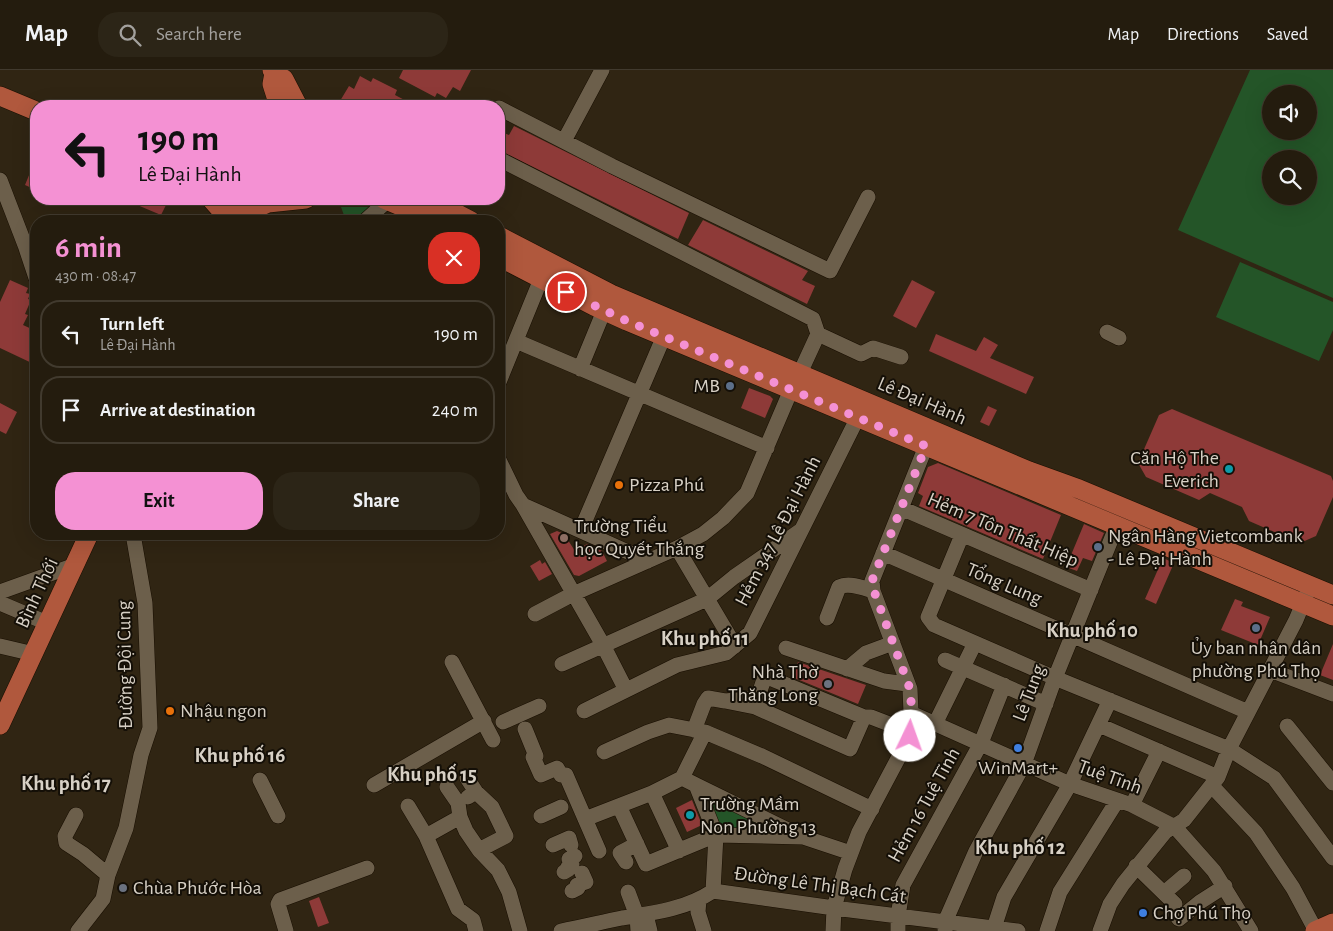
<!DOCTYPE html>
<html lang="en">
<head>
<meta charset="utf-8">
<style>
  :root { --surface:#241c0e; --page:#2c2517; --text:#f1f3f6; --muted:#a3a19e; --line:#413a2e; --accent:#f491d3 }
  body { margin:0; font-family:"Alegreya Sans",sans-serif; background:var(--page); color:var(--text); height:100vh; display:flex; flex-direction:column; font-size:19px; white-space:nowrap }
  * { box-sizing:border-box; margin:0 }
  p { font-size:16px; color:var(--muted) }
  .icon { flex:none; width:28px; height:28px; fill:none; stroke:currentColor; stroke-width:2; stroke-linecap:round; stroke-linejoin:round }
  .map { position:relative; flex:1; overflow:hidden }
  .drawer { position:absolute; left:30px; top:145px; width:475px; height:325px; display:flex; flex-direction:column; background:var(--surface); border-radius:20px; box-shadow:0 5px 20px #0002,0 0 0 1px var(--line) }
  .drawer>* { flex:none }
  .guide { position:absolute; left:30px; top:30px; width:475px; height:105px; border-radius:20px; box-shadow:0 5px 20px #0002,0 0 0 1px var(--line); background:#f491d3; color:#111; overflow:hidden }
  .fabs { position:absolute; left:1262px; top:15px; display:grid; gap:10px }
  .fabs a { display:grid; place-items:center; width:55px; height:55px; border-radius:50%; background:var(--surface); box-shadow:0 5px 20px #0002,0 0 0 1px var(--line); font-size:25px }
  .pin { position:absolute; display:grid; place-items:center; width:42px; height:42px; color:#fff; margin:-21px; border:2px solid #fff; border-radius:50%; box-shadow:0 1px 5px #0007 }
  .me { position:absolute; width:55px; margin:-28px; rotate:3deg; stroke-linejoin:round; filter:drop-shadow(0 0 4px #0008) }
  .turn { display:flex; align-items:center; gap:18px; height:105px; padding:0 25px; font-size:22px }
  .turn .icon { width:65px; height:65px; stroke-width:2.5 }
  .turn b { display:block; font-size:35px; line-height:42px }
  .round { display:grid; place-items:center; flex:none; width:52px; height:52px; border-radius:20px; background:var(--page) }
  .overview { display:flex; align-items:center; justify-content:space-between; height:85px; padding:0 25px }
  h1 { font-size:30px; font-weight:700; line-height:38px; color:var(--accent) }
  .action { display:flex; gap:10px; margin-top:auto; padding:10px 25px }
  .action a { flex:1; height:58px; border-radius:20px; background:var(--accent); color:#111; font-size:20px; font-weight:700; line-height:58px; text-align:center }
  .action a+a { background:var(--page); color:var(--text) }
  ul { padding:0; list-style:none }
  li { display:flex; align-items:center; gap:15px; height:68px; margin:0 10px 8px; padding:0 15px; border:2px solid var(--line); border-radius:20px }
  li div { flex:1 }
  li b { display:block; font-size:19px }
  li em { font-style:normal }
  header { display:flex; align-items:center; gap:30px; box-sizing:border-box; height:70px; padding:0 25px; background:var(--surface); border-bottom:1px solid var(--line) }
  header strong { font-size:24px }
  nav { display:flex; gap:28px; margin-inline-start:auto; font-size:18px }
  .search { width:350px; height:45px; background:var(--page); display:flex; align-items:center; gap:12px; box-sizing:border-box; padding:0 18px; border-radius:20px; color:var(--muted); font-size:19px }
  .map>svg:first-child { display:block }
</style>
</head>
<body>
<header>
<strong>Map</strong>
<div class="search"><svg class="icon" aria-label="search" viewBox="0 0 24 24"><circle cx="10" cy="10" r="6"/><path d="M15 15l6 6"/></svg>Search here</div>
<nav><a>Map</a><a>Directions</a><a>Saved</a></nav>
</header>
<div class="map">
<svg width="1333" height="861" viewBox="0 0 1333 861">
  <rect width="100%" height="100%" fill="#302513"/>
  <path fill="#245528" fill-rule="evenodd" d="M1250,0H1333V228L1178,160ZM1271,24H1309V61H1271ZM1271,89H1309V126H1271Z
    M341,137H378L362,151H346Z
    M1240,192L1333,232V260L1319,291L1216,247Z
    M702,722L788,763L717,759Z"/>
  <path fill="#8e3a38" d="M403,0H471L460,21L453,17L446,28L437,23L435,27L399,8Z
    M360,6L371,12L373,8L397,20L395,25L416,36H337L349,16L354,19Z
    M514,56L689,143L678,169L499,80V61L509,65Z
    M36,88V120L25,115Z
    M123,129H169L161,145Z
    M703,150L808,201L802,210L815,216L807,234L688,175Z
    M10,210L28,218L26,223L30,224L28,229L31,230L25,244L28,245L23,255L36,261V295L0,278V232Z
    M912,210L935,222L916,258L893,246Z
    M936,264L976,281L984,267L998,275L990,288L1034,307L1026,324L929,281Z
    M749,318L770,326L773,329L765,348L741,338Z
    M0,333L17,342L6,364L0,361Z
    M988,336L997,340L989,356L980,352Z
    M1172,339L1331,406L1333,411V427L1316,466L1300,473L1249,451L1242,437L1210,423L1199,430L1146,407L1138,393L1159,345Z
    M938,393L1061,445L1043,489L919,436L923,426L918,423L928,397Z
    M1084,454L1104,463L1092,491L1083,488L1077,501L1066,497Z
    M557,461L564,464L575,481L587,474L602,481L607,491L579,506L574,505L550,464Z
    M1163,488L1174,493L1156,534L1145,529Z
    M540,490L542,494L545,492L552,504L539,511L530,496Z
    M1235,529L1243,532L1241,536L1270,547L1258,575L1221,560Z
    M1333,574V610L1320,605Z
    M798,592L866,615L858,634L792,607Z
    M692,730L702,755L687,762L676,738Z
    M319,827L329,853L318,857L309,831Z"/>
  <g fill="none" stroke-linecap="round" stroke-linejoin="round">
    <defs>
      <path id="minor" d="M499,38L612,96L830,201L868,127
        M564,71L602,0
        M499,89L813,249L818,264L800,303
        M0,110L25,175L36,208
        M365,151L388,130
        M1107,262L1119,268
        M818,264L861,284L873,278L901,287
        M516,271L767,378
        M580,299L608,231
        M499,312L541,209
        M499,390L516,425L523,435L603,575L626,620
        M523,435L648,491
        M901,438L1091,520
        M581,460L664,266
        M962,465L928,547L934,555L1055,608L1229,679L1274,708L1333,788
        M677,478L735,576
        M883,483L1248,642
        M0,522L75,495
        M0,533L47,553
        M535,544L573,524L677,478L703,464L723,448L747,423L791,320
        M827,548L839,517C849,512 864,518 873,521
        M0,576L34,584
        M786,578L884,611L907,614
        M945,590L1046,634
        M452,592L493,670
        M562,594L707,529L734,507L800,461
        M847,599L866,583L893,573
        M1270,600L1333,624
        M757,628L725,631L755,637L850,679L864,647
        M755,636L765,606L864,647H871L910,662
        M584,641L677,595L726,583L750,563L858,347
        M911,643L1070,714L1132,735L1175,757L1214,801L1251,861
        M503,652L539,636
        M935,654L975,573
        M1099,655L1218,707
        M1287,656L1333,713
        M525,659L536,686L533,687L541,705L557,698L561,705H566L599,781
        M694,660L704,634L708,628L725,631
        M604,682L648,662L669,655L705,662L762,686L872,739
        M467,708L476,722L468,727
        M682,708L696,715L716,765L713,821
        M682,708L705,662
        M260,710L278,746
        M374,715L484,651
        M696,715L798,765
        M1212,716L1256,763L1293,818L1316,861
        M447,717L458,733L460,747L466,761L479,780L498,800L509,822L520,861
        M476,722L492,737L506,766L479,780
        M652,723L679,781
        M1132,735L1159,681
        M408,736L426,766L458,839L473,850L476,861
        M619,736L646,794L716,765L803,767L851,783
        M76,745L65,766L66,773L83,784L108,805
        M541,746L561,737
        M585,749L652,723L682,708
        M426,766L460,747
        M553,775L569,768L571,775
        M626,792L620,783L637,774
        M1136,796L1175,834L1171,837L1179,849L1200,832L1225,816
        M564,802L569,799L568,797L572,794L569,789L575,786
        M572,821L578,818L577,815L586,812L582,803
        M628,822L637,846L638,861
        M1164,823L1184,806
        M699,830L698,842L704,861
        M646,845L650,861
        M945,860V852L976,781L1024,694L1055,608L1117,455
        M78,861L103,829L108,805L126,758L141,685L150,658L145,533L133,464
        M286,861L278,834L280,830L367,798
        M561,861C582,857 602,852 622,848C654,843 686,839 713,821L834,838L1018,861
        M833,861L834,838L845,799L859,762L910,666L911,643L910,619L873,521L872,511L930,366
        M898,861V846L903,815L981,673L1004,615
        M993,861L1004,827L1070,714L1110,630
        M1047,861L1060,822L1117,731
        M1100,861L1110,834L1123,814L1165,762L1184,750L1218,707L1229,679L1296,550L1310,516"/>
      <path id="major" d="M272,0L274,3L272,14L279,36
        M274,3L284,9L298,36
        M0,26L36,41
        M211,129L219,138L228,144L252,140L268,133L306,129
        M384,129L412,141L431,151
        M429,129L471,151
        M499,166L611,224L1029,401L1079,419L1333,525
        M499,187L594,236L627,251L1333,546
        M0,655L89,464
        M1315,861L1333,853"/>
    </defs>
    <use href="#minor" stroke="#180e00" stroke-width="16"/>
    <use href="#major" stroke="#180e00" stroke-width="20"/>
    <use href="#minor" stroke="#6c5f4b" stroke-width="15"/>
    <use href="#major" stroke="#b0583d" stroke-width="19"/>
  </g>
  <g fill="none" stroke-linecap="round" stroke-linejoin="round">
    <path stroke="#f491d3" stroke-width="9" stroke-dasharray="0 16.2" d="M566,222L627,251L926,376L872,511L874,521L910,619L912,643L910,666"/>
  </g>
  <g fill="#5c6f8a" stroke="#140f07" stroke-width="2">
    <circle cx="730" cy="316" r="5"/>
    <circle cx="1098" cy="477" r="5"/>
    <circle cx="1256" cy="558" r="5"/>
  </g>
  <g fill="#0f9aa8" stroke="#140f07" stroke-width="2">
    <circle cx="1229" cy="399" r="5"/>
    <circle cx="690" cy="745" r="5"/>
  </g>
  <g fill="#e8710a" stroke="#140f07" stroke-width="2">
    <circle cx="619" cy="415" r="5"/>
    <circle cx="170" cy="641" r="5"/>
  </g>
  <circle fill="#8d6e63" stroke="#140f07" stroke-width="2" cx="564" cy="468" r="5"/>
  <g fill="#6b7280" stroke="#140f07" stroke-width="2">
    <circle cx="828" cy="614" r="5"/>
    <circle cx="123" cy="818" r="5"/>
  </g>
  <g fill="#3f7fe0" stroke="#140f07" stroke-width="2">
    <circle cx="1018" cy="678" r="5"/>
    <circle cx="1143" cy="843" r="5"/>
  </g>
  <g text-anchor="middle" dominant-baseline="central" stroke-width="4" stroke-linejoin="round" paint-order="stroke">
    <g font-size="20" fill="#d7d0c5" stroke="#140f07" text-anchor="start">
      <text x="720" y="316" text-anchor="end">MB</text>
      <text x="1219" y="388" text-anchor="end">Căn Hộ The<tspan x="1219" dy="23">Everich</tspan></text>
      <text x="629" y="415">Pizza Phú</text>
      <text x="574" y="456">Trường Tiểu<tspan x="574" dy="23">học Quyết Thắng</tspan></text>
      <text x="1108" y="466">Ngân Hàng Vietcombank<tspan x="1108" dy="23">- Lê Đại Hành</tspan></text>
      <text x="1256" y="578" text-anchor="middle">Ủy ban nhân dân<tspan x="1256" dy="23">phường Phú Thọ</tspan></text>
      <text x="818" y="602" text-anchor="end">Nhà Thờ<tspan x="818" dy="23">Thăng Long</tspan></text>
      <text x="180" y="641">Nhậu ngon</text>
      <text x="1018" y="698" text-anchor="middle">WinMart+</text>
      <text x="700" y="734">Trường Mầm<tspan x="700" dy="23">Non Phường 13</tspan></text>
      <text x="133" y="818">Chùa Phước Hòa</text>
      <text x="1153" y="843">Chợ Phú Thọ</text>
    </g>
    <g font-size="20" fill="#d7d0c5" stroke="#140f07">
      <text transform="translate(922 331) rotate(23)">Lê Đại Hành</text>
      <text transform="translate(1003 460) rotate(23)">Hẻm 7 Tôn Thất Hiệp</text>
      <text transform="translate(778 461) rotate(-63)">Hẻm 347 Lê Đại Hành</text>
      <text transform="translate(1004 514) rotate(23)">Tổng Lung</text>
      <text transform="translate(37 523) rotate(-65)">Bình Thới</text>
      <text transform="translate(125 595) rotate(-91)">Đường Đội Cung</text>
      <text transform="translate(1029 623) rotate(-69)">Lê Tung</text>
      <text transform="translate(1110 707) rotate(20)">Tuệ Tĩnh</text>
      <text transform="translate(924 735) rotate(-61)">Hẻm 16 Tuệ Tĩnh</text>
      <text transform="translate(820 815) rotate(8)">Đường Lê Thị Bạch Cát</text>
    </g>
    <g font-size="21" font-weight="bold" fill="#d7d0c5" stroke="#140f07">
      <text x="1092" y="560">Khu phố 10</text>
      <text x="705" y="568">Khu phố 11</text>
      <text x="240" y="685">Khu phố 16</text>
      <text x="432" y="704">Khu phố 15</text>
      <text x="66" y="713">Khu phố 17</text>
      <text x="1020" y="777">Khu phố 12</text>
    </g>
  </g>
</svg>
<div class="fabs">
<a><svg class="icon" aria-label="sound" viewBox="0 0 24 24"><path d="M4 9h4l5-4v14l-5-4H4zM17 9q2 3 0 6"/></svg></a>
<a><svg class="icon" aria-label="search" viewBox="0 0 24 24"><circle cx="10" cy="10" r="6"/><path d="M15 15l6 6"/></svg></a>
</div>
<div class="pin" style="left:566px;top:222px;background:#d93025"><svg class="icon" aria-label="arrive" viewBox="0 0 24 24"><path d="M6 21V4h12l-3 4 3 4H6"/></svg></div>
<svg class="me" style="left:910px;top:666px" viewBox="-20 -20 40 40"><circle r="19" fill="#fff"/><path d="M0-13L10 11 0 6-10 11z" fill="#f491d3"/></svg>
<div class="guide">
<div class="turn"><svg class="icon" aria-label="left" viewBox="0 0 24 24"><path d="M17 20v-9H6M10 6l-5 5 5 5"/></svg><div><b>190 m</b>Lê Đại Hành</div></div>
</div>
<section class="drawer">
<div class="overview"><div><h1>6 min</h1><p>430 m · 08:47</p></div><a class="round" style="background:#d93025;color:#fff"><svg class="icon" aria-label="close" viewBox="0 0 24 24"><path d="M6 6l12 12M18 6L6 18"/></svg></a></div>
<ul>
<li><svg class="icon" aria-label="left" viewBox="0 0 24 24"><path d="M17 20v-9H6M10 6l-5 5 5 5"/></svg><div><b>Turn left</b><p>Lê Đại Hành</p></div><em>190 m</em></li>
<li><svg class="icon" aria-label="arrive" viewBox="0 0 24 24"><path d="M6 21V4h12l-3 4 3 4H6"/></svg><div><b>Arrive at destination</b></div><em>240 m</em></li>
</ul>
<div class="action"><a>Exit</a><a>Share</a></div>
</section>
</div>
</body>
</html>
